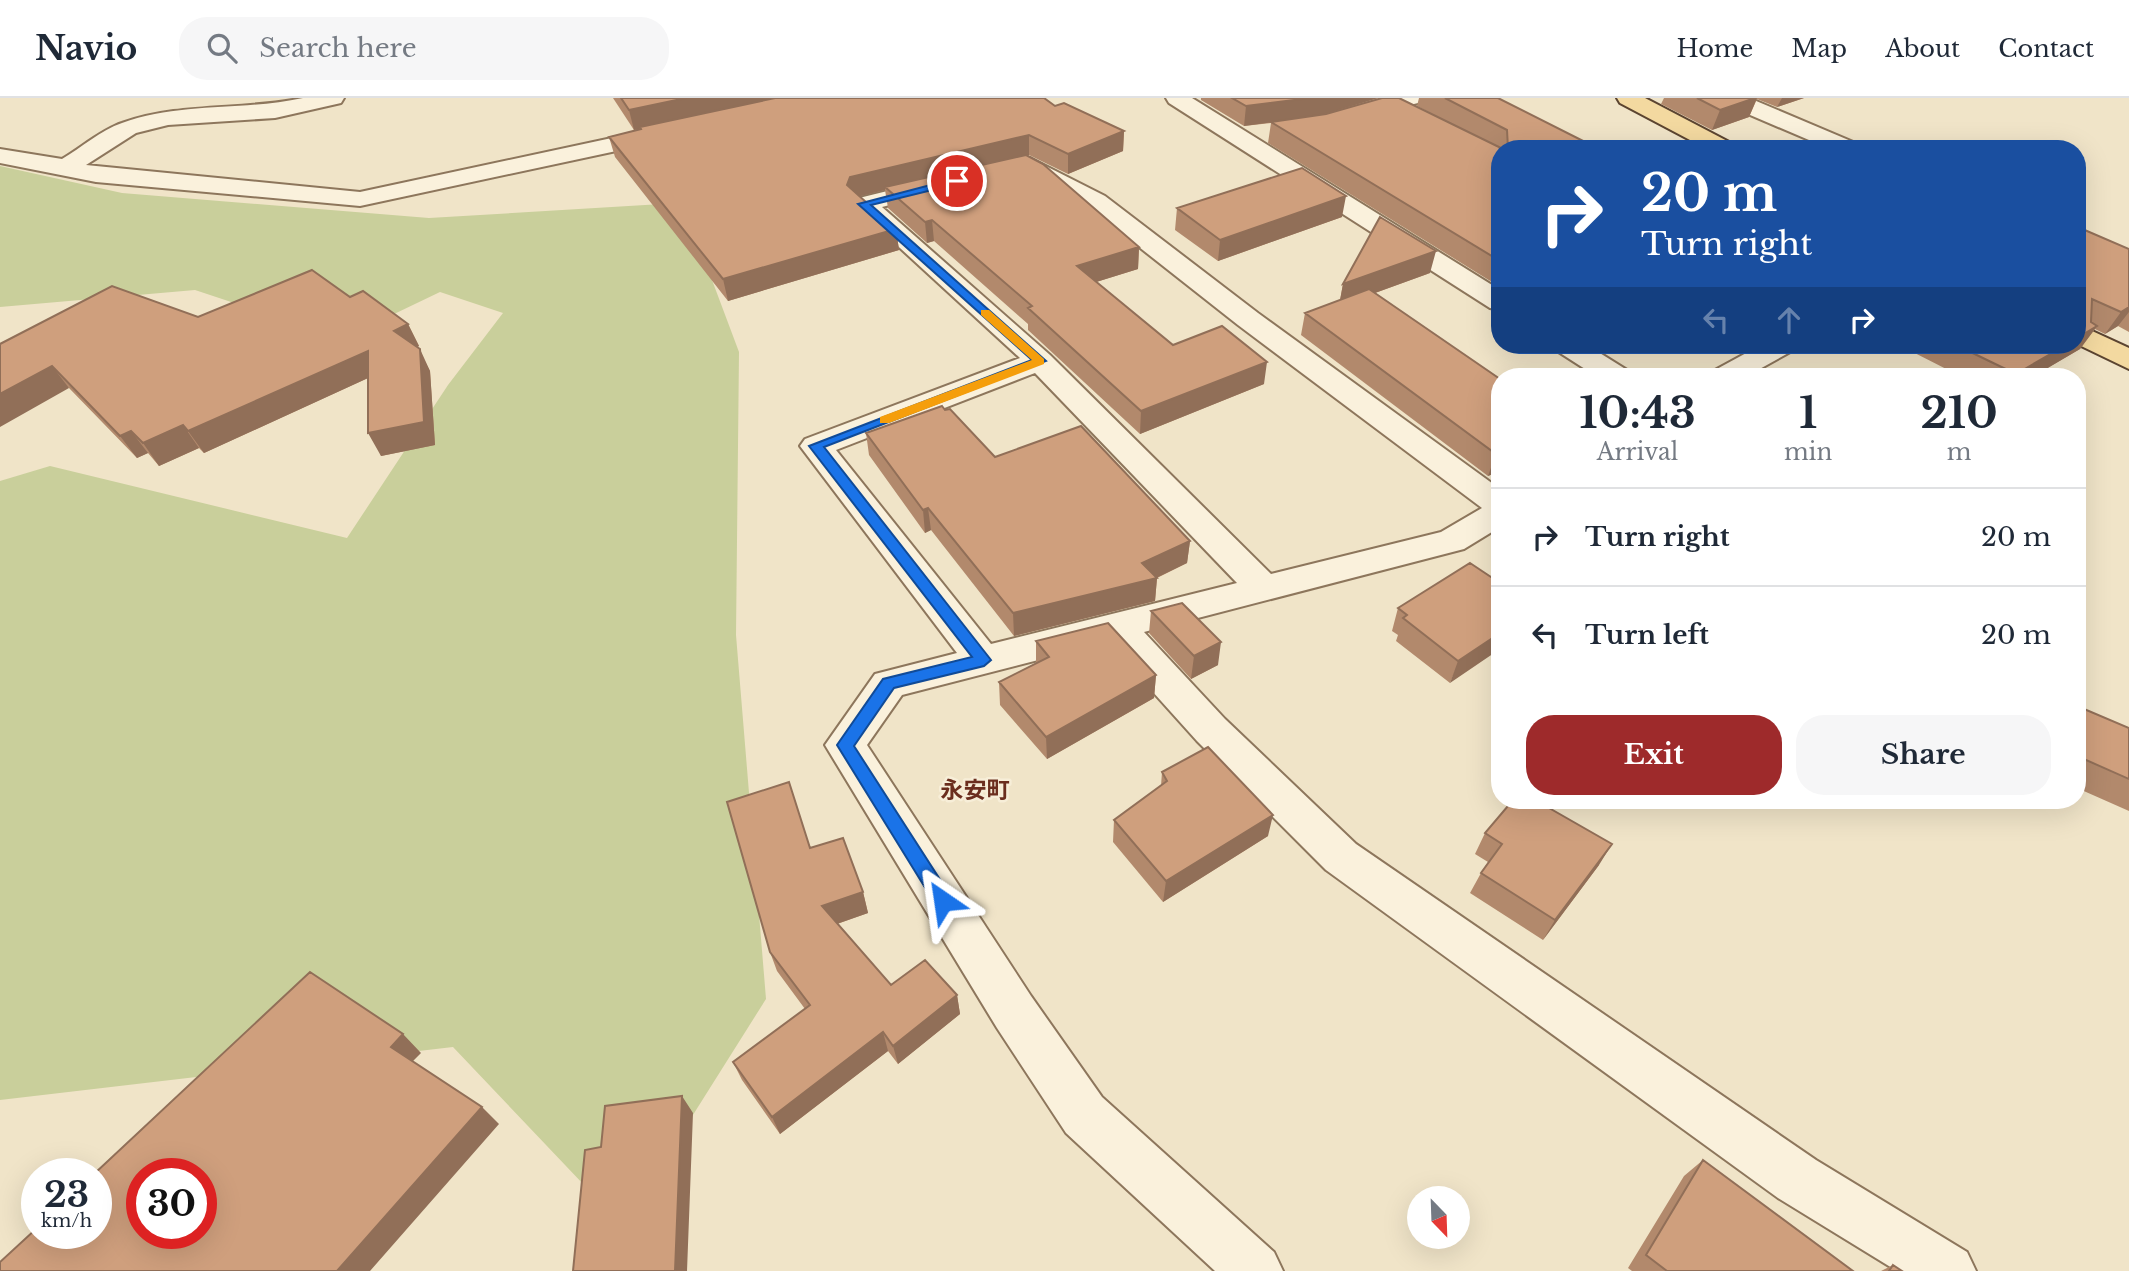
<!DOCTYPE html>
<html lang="en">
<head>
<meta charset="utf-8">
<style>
  :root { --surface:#fff; --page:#f6f6f7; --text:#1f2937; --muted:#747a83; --line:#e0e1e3; --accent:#9e2a2b }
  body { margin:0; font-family:"Libre Baskerville","Noto Sans JP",serif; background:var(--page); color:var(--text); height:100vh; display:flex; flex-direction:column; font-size:26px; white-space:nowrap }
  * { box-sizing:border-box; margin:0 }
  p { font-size:23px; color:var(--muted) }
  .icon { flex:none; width:38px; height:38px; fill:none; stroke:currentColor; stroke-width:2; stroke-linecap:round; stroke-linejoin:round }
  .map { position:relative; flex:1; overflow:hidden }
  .side { position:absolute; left:1491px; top:270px; width:595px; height:441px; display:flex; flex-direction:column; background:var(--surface); border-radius:28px; box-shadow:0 7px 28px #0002 }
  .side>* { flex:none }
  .guide { position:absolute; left:1491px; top:42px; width:595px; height:214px; border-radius:28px; box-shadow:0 7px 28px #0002; background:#1a4fa0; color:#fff; overflow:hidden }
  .needle { width:46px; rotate:157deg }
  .tools { position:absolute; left:1407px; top:1088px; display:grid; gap:14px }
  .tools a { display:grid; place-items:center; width:63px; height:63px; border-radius:50%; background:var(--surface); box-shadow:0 7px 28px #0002; font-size:35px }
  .speed { position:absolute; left:21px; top:1060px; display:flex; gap:14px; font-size:35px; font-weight:700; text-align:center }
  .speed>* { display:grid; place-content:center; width:91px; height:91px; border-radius:50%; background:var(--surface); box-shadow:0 7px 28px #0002; line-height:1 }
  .speed small { font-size:18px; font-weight:400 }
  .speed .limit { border:10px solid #d22; background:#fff; color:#111 }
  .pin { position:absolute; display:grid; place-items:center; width:60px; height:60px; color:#fff; margin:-30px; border:4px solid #fff; border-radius:50%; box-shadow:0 2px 7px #0007 }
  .me { position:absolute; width:77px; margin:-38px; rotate:328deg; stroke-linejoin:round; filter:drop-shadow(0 0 5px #0008) }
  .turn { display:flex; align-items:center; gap:24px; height:147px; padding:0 35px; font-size:32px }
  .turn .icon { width:91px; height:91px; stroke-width:2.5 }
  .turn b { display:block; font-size:49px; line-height:60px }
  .lanes { display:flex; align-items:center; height:66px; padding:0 35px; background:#0003; justify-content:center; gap:35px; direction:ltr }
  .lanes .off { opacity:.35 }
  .eta { display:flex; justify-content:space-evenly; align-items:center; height:119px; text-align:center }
  .eta b { font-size:42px; font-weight:700; line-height:49px }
  .primary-button { display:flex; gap:14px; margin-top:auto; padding:14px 35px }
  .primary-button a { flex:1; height:80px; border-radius:28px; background:var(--accent); color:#fff; font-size:28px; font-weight:700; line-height:80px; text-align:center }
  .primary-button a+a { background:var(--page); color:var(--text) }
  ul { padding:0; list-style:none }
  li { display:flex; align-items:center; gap:21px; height:98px; padding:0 35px; border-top:2px solid var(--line) }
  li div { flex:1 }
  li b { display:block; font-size:26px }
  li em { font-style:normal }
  header { display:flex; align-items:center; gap:42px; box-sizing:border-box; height:98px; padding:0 35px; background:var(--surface); border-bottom:2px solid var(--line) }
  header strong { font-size:33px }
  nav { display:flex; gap:38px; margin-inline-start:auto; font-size:24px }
  .search { width:490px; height:63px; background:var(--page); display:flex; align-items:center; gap:18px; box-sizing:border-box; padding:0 24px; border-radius:28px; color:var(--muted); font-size:26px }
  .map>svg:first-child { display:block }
</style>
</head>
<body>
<header>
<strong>Navio</strong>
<div class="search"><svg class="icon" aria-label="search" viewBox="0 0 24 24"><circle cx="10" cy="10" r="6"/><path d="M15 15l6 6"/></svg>Search here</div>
<nav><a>Home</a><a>Map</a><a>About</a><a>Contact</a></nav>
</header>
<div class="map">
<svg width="2129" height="1173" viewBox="0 0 2129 1173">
  <rect width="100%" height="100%" fill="#f0e4c8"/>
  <path fill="#c9cf9b" d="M0,68L122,95L429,120L695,104L697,142L739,254L736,537L766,901L623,1128L453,949L0,1002V383L50,368L347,440L448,287L503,215L440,194L342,241L195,192L0,209Z"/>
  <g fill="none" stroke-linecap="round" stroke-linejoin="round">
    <defs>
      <path id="minor" d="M303,0H344L341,5L275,20L168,27L136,35L86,67L360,94L663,29L671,31L674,36L671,41L663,43L360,108L96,84L0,65V51L62,61C81,50 101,32 122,25C180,4 244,13 303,0Z
        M1166,0H1192L1500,192V212L1490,210L1169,5Z
        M1387,0H1421L1418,5L1410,7L1500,55V72L1383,11L1380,6Z
        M1719,0H1749L1858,46L1861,51H1830L1722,5Z
        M1030,60L1105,98L1258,215L1500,391V429L1464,451L1144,534L1225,621L1356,746L1816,1062L1967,1154L1976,1173H1897L1778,1100L1326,772L1197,643L1108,544L902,597L867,647L1031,898L1102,999L1274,1154L1283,1173H1215L1066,1035L997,930L825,647L875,576L957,555L800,348L805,341L1020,260L852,106L855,101L936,81L945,83L948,88L945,93L882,109L1050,257L1271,476L1441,434L1482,410L1238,227L1087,108L1026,75L1013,73L1009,68L1013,63ZM1035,275L1237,485L991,546L836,352Z
        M1553,247H1587L1627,272L1631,278H1596L1557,253Z
        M1761,247H1796L1792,253L1747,278H1711L1715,272Z"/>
      <path id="major" d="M1617,0H1645L1733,46L1736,51H1707L1620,5Z
        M2077,226L2129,250V271L2077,246Z"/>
    </defs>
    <use href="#minor" stroke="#8d765c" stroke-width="4"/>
    <use href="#major" stroke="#5b4430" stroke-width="4"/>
    <use href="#minor" fill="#faf1dc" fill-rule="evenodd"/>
    <use href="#major" fill="#f3d9a0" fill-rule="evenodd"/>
  </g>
  <path fill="#b2896c" d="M613,0H1044L1055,8L1124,33L1123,53L1068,76L1029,57L1028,58L1139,149L1138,171L1096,184L1173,247L1264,286L1140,336L1028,232V226L934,143L927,145L888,110L885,92L860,98L896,131L899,152L728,203L615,59L609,39L640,31L634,32Z
    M1201,0H1378L1324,17L1438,19L1417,8L1419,0H1498L1599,51H1500V189L1268,45L1271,25L1244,28L1201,2Z
    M1664,0H1804L1777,9L1757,1L1749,19L1712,32L1661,6Z
    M1177,110L1342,119L1218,163L1175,132Z
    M2077,131L2129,151V234L2118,228L2105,236L2095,231L2080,251L2034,278H1960L1899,247H2077Z
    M1430,175L1375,195L1500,281V373L1488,378L1301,237L1305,215L1340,202L1343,186Z
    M350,199L408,226L419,248L417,249L430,273L435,347L381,358L368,280L204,355L199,350L159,368L148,355L137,360L69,290L0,246Z
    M1705,247H1724L1713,252Z
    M945,312L995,359L1190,443L1187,465L1157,480L1155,503L1014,538L931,432L925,435L869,357L866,335Z
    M1494,481L1450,585L1396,543L1398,537L1392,533L1398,510Z
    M1151,513L1218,567L1191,581L1149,535Z
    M1036,543L1156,577L1154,600L1047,661L1000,607L999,584L1036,565Z
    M2077,608L2129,630V713L2077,690Z
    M1162,674L1268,738L1163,804L1113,744L1114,722L1161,688Z
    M1485,735L1599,767L1543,842L1470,795L1481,775L1488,764L1475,756Z
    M810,750L863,794L868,815L837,826L891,887L957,897L960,916L898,966L888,953L780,1036L742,982L733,964L805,911L777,873L770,854Z
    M1703,1062L1853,1173H1632L1628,1170L1684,1078Z
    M1893,1167L1902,1173H1881Z"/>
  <path fill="#916f58" d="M686,0H784L634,32L629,12Z
    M1310,0H1378L1318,18L1244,28L1246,8Z
    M1755,0H1757L1749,19L1712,32L1720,12Z
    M1782,0H1804L1777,9Z
    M1124,33L1123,53L1068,76V56Z
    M1029,37V57L887,91L885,89V92L853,100L847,87L850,79Z
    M1346,98L1342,119L1218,163L1220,142Z
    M932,122L934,143L927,145L925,124Z
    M896,131L899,152L728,203L723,181Z
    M1139,149L1138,171L1077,190V168Z
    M1436,153L1430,175L1339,208L1343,186Z
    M2129,209V214L2118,228L2105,236L2121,214Z
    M408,226L419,248L405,255L394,233Z
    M2097,228L2080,251L2034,278H2014L2016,276L2066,247H2077V240Z
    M1715,247H1724L1713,252Z
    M420,251L430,273L435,347L381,358L368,335Z
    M368,253L379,275L204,355L188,333Z
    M1267,264L1264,286L1140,336L1141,313Z
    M52,268L69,290L0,329V296Z
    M183,327L199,350L159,368L143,345Z
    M131,333L148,355L137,360L120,338Z
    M1500,354V373L1488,378L1496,356Z
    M928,410L931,432L925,435L923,412Z
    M1190,443L1187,465L1156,480H1157L1155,503L1014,538L1013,515L1142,465Z
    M1500,535V551L1450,585L1458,563Z
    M1221,544L1218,567L1191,581L1194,558Z
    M1156,577L1154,600L1047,661L1046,639Z
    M1273,717L1268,738L1163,804L1166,783Z
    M1612,746L1599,767L1543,842L1555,822Z
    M863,794L868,815L828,829L822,808Z
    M957,897L960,916L898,966L893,948Z
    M883,934L888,953L780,1036L772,1019Z
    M403,936L421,955L409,967L391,949Z
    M682,998L693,1015L687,1173H675Z
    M482,1009L499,1026L370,1173H337Z"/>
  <path fill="#cf9f7d" stroke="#916f58" stroke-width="2" fill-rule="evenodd" d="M621,0H686L629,12Z
    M775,0H1044L1055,8L1064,5L1124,33L1068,56L1029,37L850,79L847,87L896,131L723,181L609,39L641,31L640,29Z
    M1232,0H1310L1246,8Z
    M1382,0H1399L1503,51H1500V163L1271,24L1326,16Z
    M1445,0H1498L1599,51H1508L1507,32Z
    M1697,0H1755L1720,12Z
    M1026,57L1043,66L1139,149L1077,168L1173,247L1222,228L1267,264L1141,313L1028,210L1032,208L932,122L925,124L885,89Z
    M1302,70L1346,98L1220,142L1177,110Z
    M1380,119L1436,153L1343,186Z
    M2080,130L2129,151V209L2121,214L2092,201L2091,224L2097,228L2077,240V131Z
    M312,172L350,199L363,193L408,226L394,233L420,251L424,324L368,335V253L188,333L183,327L143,345L131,333L120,338L52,268L0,296V246L112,188L198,219Z
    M1369,191L1500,281V354L1496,356L1305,215Z
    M1956,247H2066L2016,276Z
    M942,308L945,312L950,311L995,359L1081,328L1190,443L1142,465L1157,480L1013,515L928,410L923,412L866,335Z
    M1470,465L1494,481L1500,475V535L1458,563L1403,520L1407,517L1398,510Z
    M1182,505L1221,544L1194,558L1151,513Z
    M1108,525L1156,577L1046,639L999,584L1049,559L1036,543Z
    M2077,608L2129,630V681L2077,658Z
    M1208,649L1273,717L1166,783L1114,722L1167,683L1162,674Z
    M789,684L810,750L843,740L863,794L822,808L891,887L925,862L957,897L893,948L883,934L772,1019L733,964L810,907L770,854L727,704Z
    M1513,702H1535L1612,746L1555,822L1481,775L1502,746L1485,735Z
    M310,874L403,936L391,949L482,1009L337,1173H0V1164L37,1130V1136H96V1076H94ZM142,1076H201V1136H142Z
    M682,998L675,1173H573L585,1052L601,1049L605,1008Z
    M1703,1062L1853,1173H1667L1646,1157Z
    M1893,1167L1902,1173H1889Z"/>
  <path fill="#1a73e8" stroke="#114b97" stroke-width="2" d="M957,80L962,83L961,85L871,107L1046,263L824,349L991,562L984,568L894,590L854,648L950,797L953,803L950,809L943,811L937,809L837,647L883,581L972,559L809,348L1032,262L858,106Z"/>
  <path fill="#f59e0b" d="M981,212H989L1044,261V266L889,325H880V319L1032,262L981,217Z"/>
  <g text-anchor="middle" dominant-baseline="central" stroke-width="5" stroke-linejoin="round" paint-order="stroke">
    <g font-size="23" font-weight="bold" fill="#6b2e1e" stroke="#f7eed8">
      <text x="975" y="692">永安町</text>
    </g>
  </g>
</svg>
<div class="tools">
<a><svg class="needle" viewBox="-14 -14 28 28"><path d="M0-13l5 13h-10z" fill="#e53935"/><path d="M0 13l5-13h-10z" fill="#747a83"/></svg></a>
</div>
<div class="speed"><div>23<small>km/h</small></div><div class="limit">30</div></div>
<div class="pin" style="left:957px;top:83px;background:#d93025"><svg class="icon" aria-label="arrive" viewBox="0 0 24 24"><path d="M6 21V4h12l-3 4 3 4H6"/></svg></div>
<svg class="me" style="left:943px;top:803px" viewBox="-20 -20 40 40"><path d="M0-17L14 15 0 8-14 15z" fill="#1a73e8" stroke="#fff" stroke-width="4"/></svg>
<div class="guide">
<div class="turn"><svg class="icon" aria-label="right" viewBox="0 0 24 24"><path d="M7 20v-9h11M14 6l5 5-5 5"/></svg><div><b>20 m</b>Turn right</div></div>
<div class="lanes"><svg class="icon off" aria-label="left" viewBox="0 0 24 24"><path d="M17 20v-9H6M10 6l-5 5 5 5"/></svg><svg class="icon off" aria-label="ahead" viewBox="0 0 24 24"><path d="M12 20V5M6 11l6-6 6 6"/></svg><svg class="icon" aria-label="right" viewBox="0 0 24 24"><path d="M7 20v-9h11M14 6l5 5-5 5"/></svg></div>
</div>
<section class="side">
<div class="eta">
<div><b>10:43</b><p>Arrival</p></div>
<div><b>1</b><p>min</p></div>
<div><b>210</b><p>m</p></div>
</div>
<ul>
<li><svg class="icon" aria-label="right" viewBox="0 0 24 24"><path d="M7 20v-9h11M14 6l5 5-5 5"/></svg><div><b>Turn right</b></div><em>20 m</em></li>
<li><svg class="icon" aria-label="left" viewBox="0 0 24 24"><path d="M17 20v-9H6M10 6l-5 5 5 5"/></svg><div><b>Turn left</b></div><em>20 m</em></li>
</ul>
<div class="primary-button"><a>Exit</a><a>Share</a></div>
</section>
</div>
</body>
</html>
